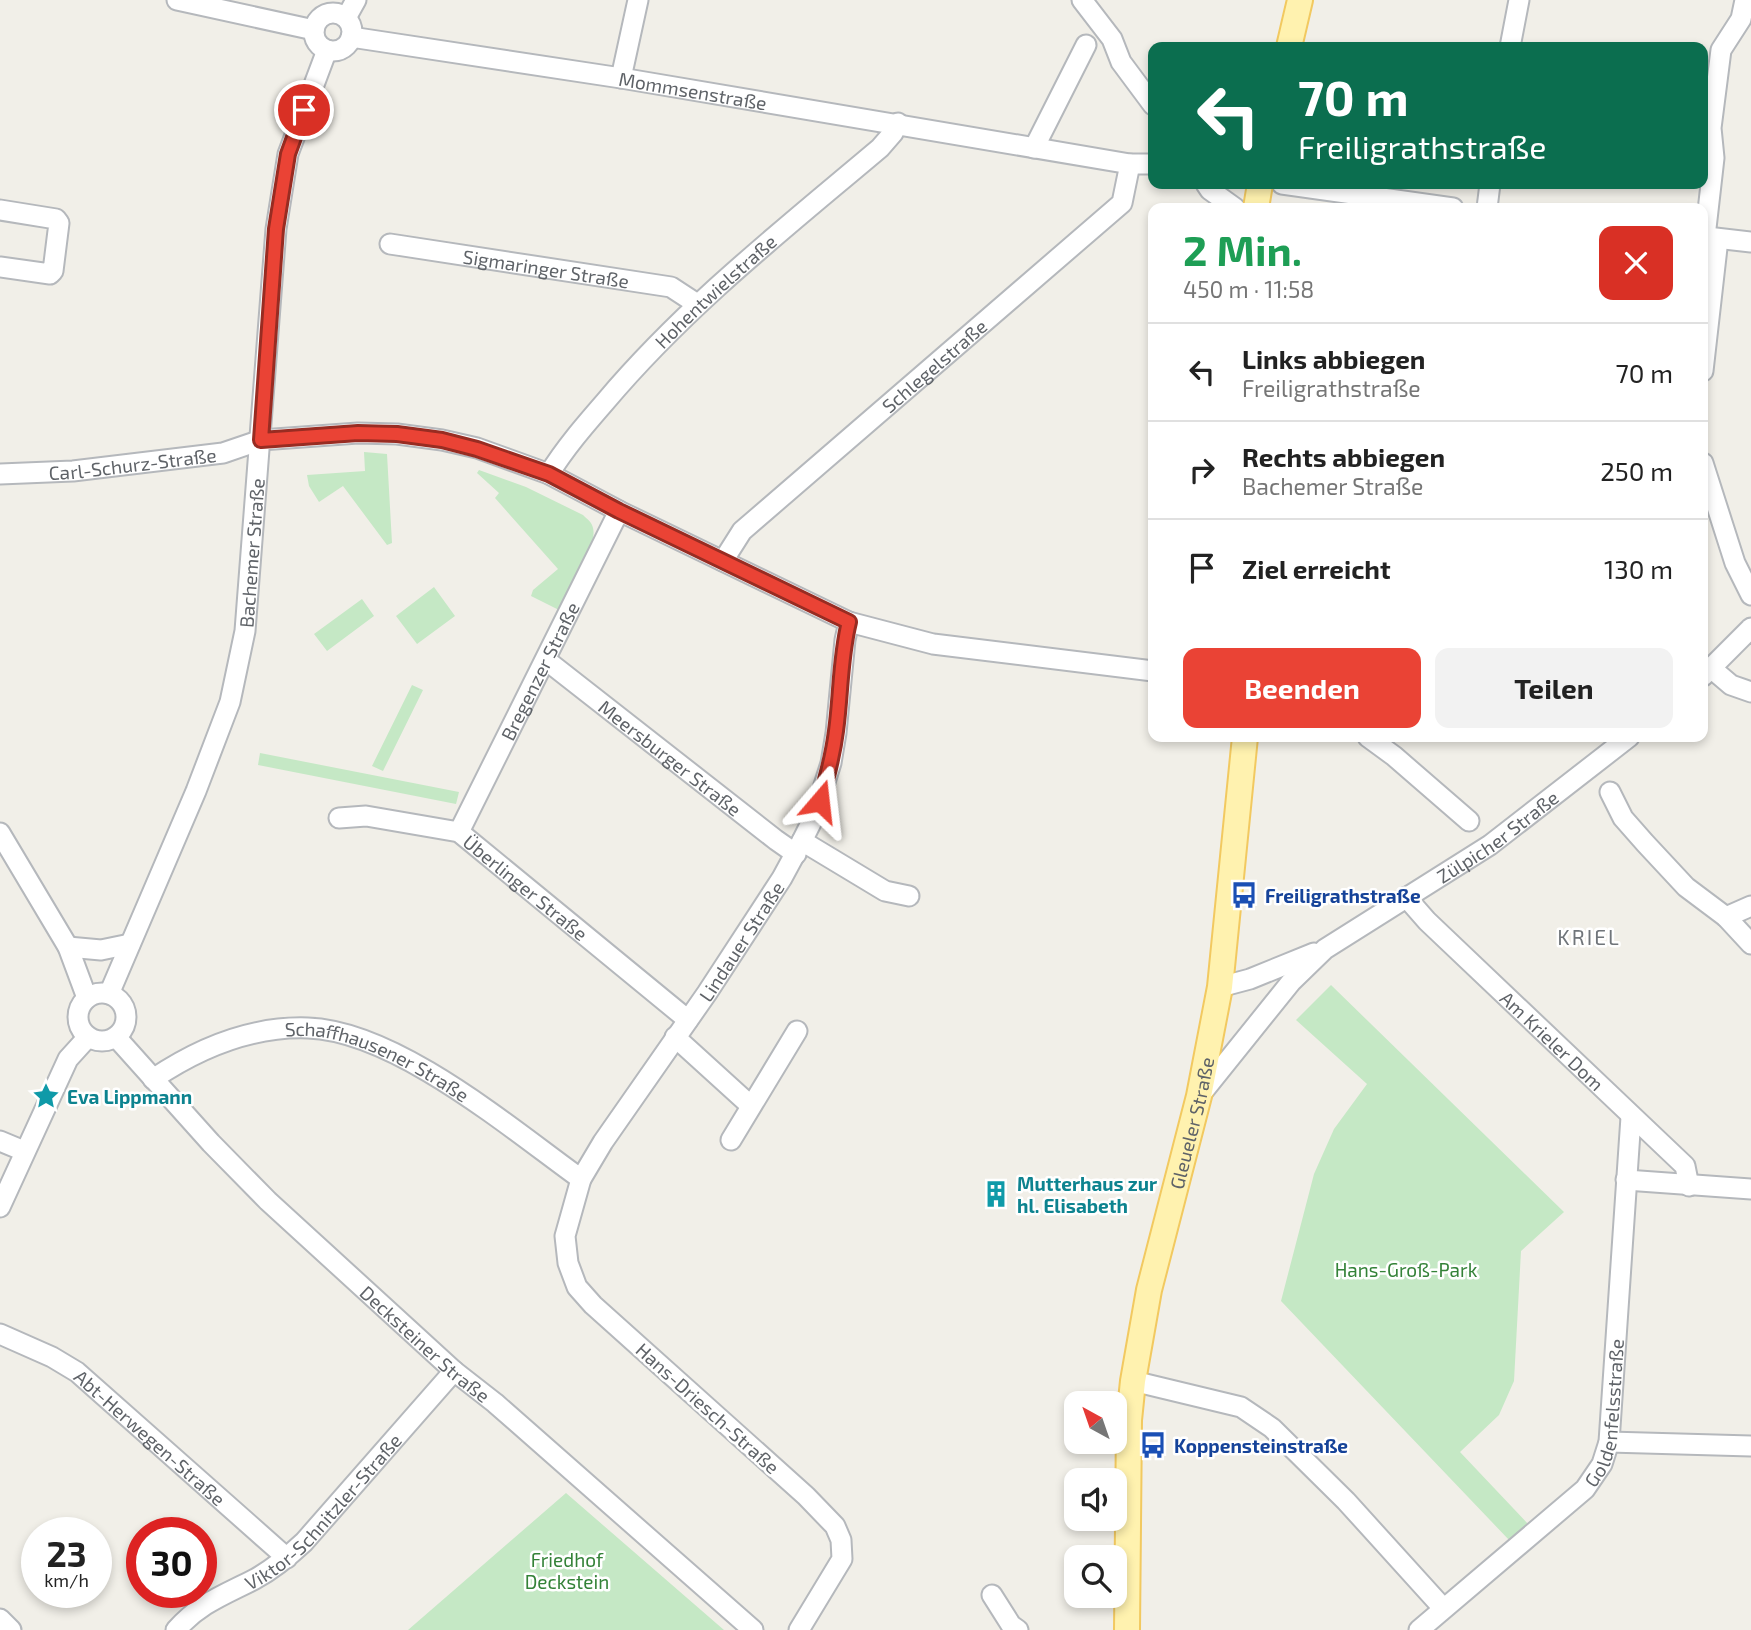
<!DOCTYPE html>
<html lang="de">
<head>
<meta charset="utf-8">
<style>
  :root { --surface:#fff; --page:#f2f2f2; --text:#222; --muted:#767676; --line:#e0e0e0; --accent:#ea4335 }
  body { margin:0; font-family:"Exo 2",sans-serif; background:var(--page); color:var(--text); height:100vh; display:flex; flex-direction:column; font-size:26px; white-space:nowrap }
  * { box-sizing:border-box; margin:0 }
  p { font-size:23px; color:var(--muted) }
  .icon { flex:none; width:38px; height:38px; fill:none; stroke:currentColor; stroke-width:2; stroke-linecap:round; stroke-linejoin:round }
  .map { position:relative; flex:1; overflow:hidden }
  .sheet { position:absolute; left:1148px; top:203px; width:560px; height:539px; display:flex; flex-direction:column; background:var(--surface); border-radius:14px; box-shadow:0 4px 10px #0003 }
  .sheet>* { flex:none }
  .guide { position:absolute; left:1148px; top:42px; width:560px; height:147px; border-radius:14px; box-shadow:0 4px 10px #0003; background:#0b6e4f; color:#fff; overflow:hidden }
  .needle { width:46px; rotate:320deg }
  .controls { position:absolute; left:1064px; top:1391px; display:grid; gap:14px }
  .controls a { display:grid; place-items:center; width:63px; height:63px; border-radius:14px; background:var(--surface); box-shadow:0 4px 10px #0003; font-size:35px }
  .speed { position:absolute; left:21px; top:1517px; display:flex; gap:14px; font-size:35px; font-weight:700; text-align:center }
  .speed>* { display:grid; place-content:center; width:91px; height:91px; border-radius:50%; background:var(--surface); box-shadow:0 4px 10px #0003; line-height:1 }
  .speed small { font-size:18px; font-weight:400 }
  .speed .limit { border:10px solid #d22; background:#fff; color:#111 }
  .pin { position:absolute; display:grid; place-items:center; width:60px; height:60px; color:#fff; margin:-30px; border:4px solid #fff; border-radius:50%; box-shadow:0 2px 7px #0007 }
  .me { position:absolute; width:77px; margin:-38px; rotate:17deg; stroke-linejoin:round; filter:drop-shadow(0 0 5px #0008) }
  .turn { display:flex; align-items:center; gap:24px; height:147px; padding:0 35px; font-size:32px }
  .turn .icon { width:91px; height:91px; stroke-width:2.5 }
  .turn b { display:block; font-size:49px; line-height:60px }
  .round { display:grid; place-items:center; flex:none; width:74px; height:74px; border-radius:14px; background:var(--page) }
  .overview { display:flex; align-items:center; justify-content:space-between; height:119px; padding:0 35px }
  h1 { font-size:42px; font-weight:700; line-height:52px; color:#1e9e55 }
  .button { display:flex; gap:14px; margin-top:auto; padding:14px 35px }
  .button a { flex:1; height:80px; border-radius:14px; background:var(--accent); color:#fff; font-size:28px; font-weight:700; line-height:80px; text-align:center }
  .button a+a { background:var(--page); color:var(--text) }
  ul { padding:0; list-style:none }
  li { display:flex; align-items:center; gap:21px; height:98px; padding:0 35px; border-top:2px solid var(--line) }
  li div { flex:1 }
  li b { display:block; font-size:26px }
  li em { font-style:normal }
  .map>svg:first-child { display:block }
</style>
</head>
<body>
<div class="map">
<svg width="1751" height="1630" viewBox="0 0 1751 1630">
  <rect width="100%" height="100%" fill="#f1efe8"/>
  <path fill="#c5e8c5" d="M364,452L387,454L392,543L387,545L343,486L319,502L309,486L307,475L365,471Z
    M479,470L526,487L583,515C587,519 592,522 593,528C598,546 569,593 561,611L531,596L533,590L558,569L495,498L499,493L477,473Z
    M434,587L455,616L417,644L396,616Z
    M362,599L374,616L327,651L314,634Z
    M412,685L423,690L383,771L372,766Z
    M260,753L459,792L456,804L258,765Z
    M1331,985L1564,1212L1521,1251L1514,1381L1499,1415L1460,1452L1529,1525L1510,1541L1281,1301L1314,1174L1334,1129L1367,1084L1296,1020Z
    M566,1493L724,1630H408Z"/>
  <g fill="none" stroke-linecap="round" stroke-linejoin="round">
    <defs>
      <g id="minor">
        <path d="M177,0L314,30"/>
        <path d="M1082,0L1112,39L1121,62L1153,105"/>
        <circle cx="333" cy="32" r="19"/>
        <path d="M346,18L356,0"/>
        <path id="s1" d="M351,37L621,78L1130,164H1153"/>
        <path d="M1510,47L1519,0"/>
        <path d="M621,78L638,0"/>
        <path d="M1034,148L1086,45"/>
        <path d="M1206,184L1210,190L1235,208"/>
        <path d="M1282,184L1453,208"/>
        <path d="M1487,208L1490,184"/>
        <path d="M0,210L56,219L59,223L53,271L50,274L0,267"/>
        <path d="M1705,237L1714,158L1711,128L1721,50L1741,19L1745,0"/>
        <path d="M1707,237L1751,242"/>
        <path id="s2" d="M390,244L671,287L697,304"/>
        <path d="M1703,371L1718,239"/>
        <path d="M1703,463L1735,563L1751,595"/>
        <path id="s3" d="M0,474L73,471L223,453L261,440L358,433L397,434L442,440L477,448L549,474L619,511L849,622L933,644L1153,671"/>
        <path id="s4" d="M549,474C565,448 585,425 605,402C686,306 784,229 880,148L893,133L898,123"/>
        <path id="s5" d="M723,561L742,531L1122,203L1130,164"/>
        <path id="s6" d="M546,660L776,840L796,854"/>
        <path d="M1711,668L1731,685L1751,692"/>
        <path d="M1703,676L1751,628"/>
        <path d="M1368,737L1394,756L1469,821"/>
        <path d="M1610,792L1623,818L1645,843L1686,887L1726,917L1751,944"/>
        <path id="s7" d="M339,818L366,816L459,832L688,1020"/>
        <path id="s8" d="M459,832L619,511"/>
        <path d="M0,833L68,947L87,998"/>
        <path d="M802,841L885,891L909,896"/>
        <path id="s9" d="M1406,897L1427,921L1685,1166L1689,1186"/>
        <path d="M1726,917L1751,906"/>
        <path d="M68,947L101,950L130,944"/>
        <path d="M1220,987L1250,979L1314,953"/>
        <circle cx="102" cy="1017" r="24"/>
        <path id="s10" d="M109,994L196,791L230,702L245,631L276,229L288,154L327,50"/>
        <path id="s11" d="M116,1037L211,1143L268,1201L454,1371L495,1403L753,1630"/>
        <path d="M675,1037L751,1106"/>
        <path id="s12" d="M153,1079C199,1048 252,1026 308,1028C396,1031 510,1128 581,1179"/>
        <path id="s13" d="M1201,1094L1291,982L1325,949L1490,845L1629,737"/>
        <path d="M731,1140L797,1031"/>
        <path d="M0,1141L24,1151"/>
        <path d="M1626,1180L1751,1189"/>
        <path d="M0,1207L68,1059L88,1037"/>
        <path id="s14" d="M0,1334L52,1357L77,1372L287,1558"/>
        <path d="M1133,1381L1241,1407L1272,1428L1346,1501L1443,1608"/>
        <path d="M1609,1442L1751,1446"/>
        <path d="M992,1595L1011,1625L1018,1630"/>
        <path d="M0,1619L11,1630"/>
        <path id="s15" d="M176,1630C200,1603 224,1595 255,1579C273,1569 289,1556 304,1542L454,1371"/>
        <path id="s16" d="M799,1630L842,1559L841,1540L835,1526L806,1496L593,1305L577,1287L568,1263L565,1236L581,1179L603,1142L707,993L782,878L802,841L814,817L831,763L836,733L845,640L849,622"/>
        <path id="s17" d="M1419,1630L1585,1489L1602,1464L1609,1442L1631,1117"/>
      </g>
      <g id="major">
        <path d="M1289,47L1300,0"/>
        <path d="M1256,208L1260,184"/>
        <path id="s18" d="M1127,1630L1129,1420L1133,1381L1149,1290L1199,1096L1220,987L1245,737"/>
      </g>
    </defs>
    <use href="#minor" stroke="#b5b8bc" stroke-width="23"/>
    <use href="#major" stroke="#f2c960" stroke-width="28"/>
    <use href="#minor" stroke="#fff" stroke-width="19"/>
    <use href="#major" stroke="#fff2af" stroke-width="24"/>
  </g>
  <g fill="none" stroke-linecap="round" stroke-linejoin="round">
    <defs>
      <path id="route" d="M304,110L288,154L276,229L261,440L358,433L397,434L442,440L477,449L549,474L619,511L849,622C840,658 841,695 836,731C833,755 827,778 820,801"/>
    </defs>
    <use href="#route" stroke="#982c22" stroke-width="18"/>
    <use href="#route" stroke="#ea4335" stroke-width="12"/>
  </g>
  <defs>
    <symbol id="bus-bare" viewBox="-9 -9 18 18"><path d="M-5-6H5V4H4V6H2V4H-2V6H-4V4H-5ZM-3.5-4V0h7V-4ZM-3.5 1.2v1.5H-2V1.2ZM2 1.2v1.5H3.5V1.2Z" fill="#1a4fb4" stroke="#fff" stroke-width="2.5" paint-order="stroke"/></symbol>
    <symbol id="sight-bare" viewBox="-9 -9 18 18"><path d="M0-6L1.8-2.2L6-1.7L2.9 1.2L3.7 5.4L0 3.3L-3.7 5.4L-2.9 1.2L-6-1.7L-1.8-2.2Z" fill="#0f9aa8" stroke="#fff" stroke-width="2.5" paint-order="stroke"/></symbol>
    <symbol id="building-bare" viewBox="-9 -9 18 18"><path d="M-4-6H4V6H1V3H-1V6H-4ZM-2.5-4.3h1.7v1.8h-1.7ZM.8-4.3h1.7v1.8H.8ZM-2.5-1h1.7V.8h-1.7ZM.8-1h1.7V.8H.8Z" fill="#0f9aa8" stroke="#fff" stroke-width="2.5" paint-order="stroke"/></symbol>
  </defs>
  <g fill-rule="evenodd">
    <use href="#bus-bare" x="1225" y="876" width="38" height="38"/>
    <use href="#sight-bare" x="27" y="1077" width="38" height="38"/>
    <use href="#building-bare" x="977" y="1175" width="38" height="38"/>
    <use href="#bus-bare" x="1134" y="1426" width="38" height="38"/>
  </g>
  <g text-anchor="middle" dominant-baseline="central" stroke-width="5" stroke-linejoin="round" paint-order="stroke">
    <g font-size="19" fill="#5f6368" stroke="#fff">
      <text stroke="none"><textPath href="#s1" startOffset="346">Mommsenstraße</textPath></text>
      <text stroke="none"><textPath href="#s2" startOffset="158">Sigmaringer Straße</textPath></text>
      <text stroke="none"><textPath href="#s4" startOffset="248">Hohentwielstraße</textPath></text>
      <text stroke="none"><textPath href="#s5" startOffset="289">Schlegelstraße</textPath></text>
      <text stroke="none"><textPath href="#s3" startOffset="133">Carl-Schurz-Straße</textPath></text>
      <text stroke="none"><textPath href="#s10" startOffset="467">Bachemer Straße</textPath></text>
      <text stroke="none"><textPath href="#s8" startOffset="180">Bregenzer Straße</textPath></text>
      <text stroke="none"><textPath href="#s6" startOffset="158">Meersburger Straße</textPath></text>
      <text stroke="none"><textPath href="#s13" startOffset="397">Zülpicher Straße</textPath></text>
      <text stroke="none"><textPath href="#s7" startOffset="208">Überlinger Straße</textPath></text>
      <text stroke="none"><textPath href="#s16" startOffset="868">Lindauer Straße</textPath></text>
      <text stroke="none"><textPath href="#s9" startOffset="205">Am Krieler Dom</textPath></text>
      <text stroke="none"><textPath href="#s12" startOffset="242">Schaffhausener Straße</textPath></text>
      <text stroke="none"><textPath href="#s18" startOffset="514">Gleueler Straße</textPath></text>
      <text stroke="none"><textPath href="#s11" startOffset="436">Decksteiner Straße</textPath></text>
      <text transform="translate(708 1408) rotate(42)">Hans-Driesch-Straße</text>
      <text stroke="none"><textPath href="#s17" startOffset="299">Goldenfelsstraße</textPath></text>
      <text stroke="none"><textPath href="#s14" startOffset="184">Abt-Herwegen-Straße</textPath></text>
      <text stroke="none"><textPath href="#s15" startOffset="191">Viktor-Schnitzler-Straße</textPath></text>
    </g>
    <g font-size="19" font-weight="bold" fill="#164399" stroke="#fff" text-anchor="start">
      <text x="1265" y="895">Freiligrathstraße</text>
      <text x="1174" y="1445">Koppensteinstraße</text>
    </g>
    <g font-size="19" font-weight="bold" fill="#0d838f" stroke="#fff" text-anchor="start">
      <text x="67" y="1096">Eva Lippmann</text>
      <text x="1017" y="1183">Mutterhaus zur<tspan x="1017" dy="22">hl. Elisabeth</tspan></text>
    </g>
    <g font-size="19" fill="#348238" stroke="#fff">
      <text x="1406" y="1269">Hans-Groß-Park</text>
      <text x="567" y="1559">Friedhof<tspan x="567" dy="22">Deckstein</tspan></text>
    </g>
    <g font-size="21" letter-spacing="2" fill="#70757a" stroke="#fff">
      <text x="1589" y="936">KRIEL</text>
    </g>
  </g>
</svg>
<div class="controls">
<a><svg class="needle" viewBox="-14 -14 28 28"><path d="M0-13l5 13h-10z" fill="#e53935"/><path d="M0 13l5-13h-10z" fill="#767676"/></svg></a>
<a><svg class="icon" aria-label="sound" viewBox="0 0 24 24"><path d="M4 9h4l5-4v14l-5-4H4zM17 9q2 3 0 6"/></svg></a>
<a><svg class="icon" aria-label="search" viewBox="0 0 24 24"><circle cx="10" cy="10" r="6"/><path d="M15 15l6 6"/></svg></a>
</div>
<div class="speed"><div>23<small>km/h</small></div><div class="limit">30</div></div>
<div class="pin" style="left:304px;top:110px;background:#d93025"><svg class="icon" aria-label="arrive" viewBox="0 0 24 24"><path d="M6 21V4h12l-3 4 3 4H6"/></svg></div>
<svg class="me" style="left:820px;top:801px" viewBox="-20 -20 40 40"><path d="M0-17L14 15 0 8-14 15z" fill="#ea4335" stroke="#fff" stroke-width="4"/></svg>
<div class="guide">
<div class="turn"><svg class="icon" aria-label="left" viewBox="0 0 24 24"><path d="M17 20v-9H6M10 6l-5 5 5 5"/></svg><div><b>70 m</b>Freiligrathstraße</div></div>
</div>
<section class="sheet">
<div class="overview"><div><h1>2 Min.</h1><p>450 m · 11:58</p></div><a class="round" style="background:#d93025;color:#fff"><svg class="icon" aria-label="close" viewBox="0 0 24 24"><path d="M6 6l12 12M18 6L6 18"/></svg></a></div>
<ul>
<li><svg class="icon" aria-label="left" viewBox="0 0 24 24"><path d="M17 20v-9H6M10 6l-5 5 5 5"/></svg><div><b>Links abbiegen</b><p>Freiligrathstraße</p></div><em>70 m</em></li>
<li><svg class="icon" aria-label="right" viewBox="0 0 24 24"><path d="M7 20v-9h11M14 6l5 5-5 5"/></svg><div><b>Rechts abbiegen</b><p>Bachemer Straße</p></div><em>250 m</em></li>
<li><svg class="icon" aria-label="arrive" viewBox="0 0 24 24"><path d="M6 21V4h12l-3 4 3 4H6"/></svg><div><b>Ziel erreicht</b></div><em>130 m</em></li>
</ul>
<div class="button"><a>Beenden</a><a>Teilen</a></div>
</section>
</div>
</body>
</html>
